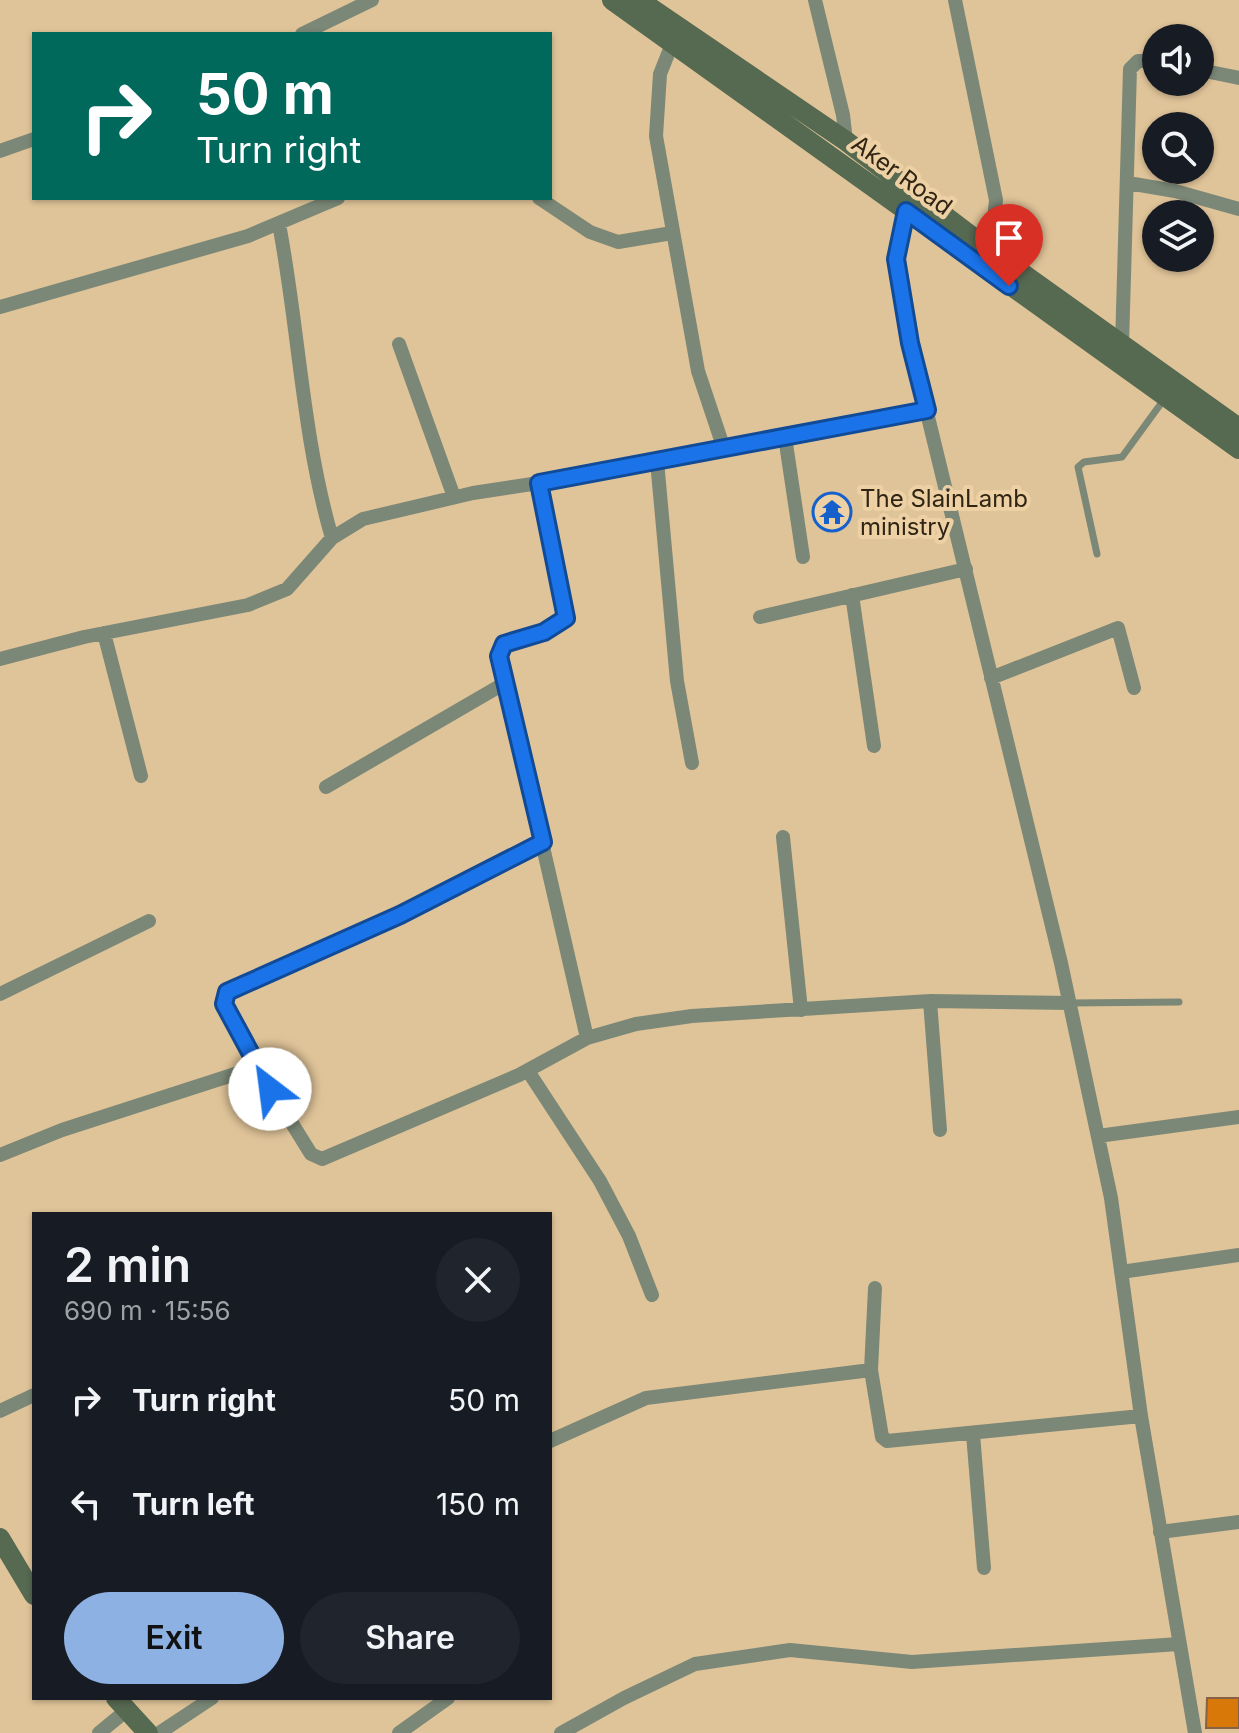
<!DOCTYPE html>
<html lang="en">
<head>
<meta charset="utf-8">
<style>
  :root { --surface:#171b24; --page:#20242c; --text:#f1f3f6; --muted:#9ea1a6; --accent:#8eb1e3 }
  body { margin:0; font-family:Inter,sans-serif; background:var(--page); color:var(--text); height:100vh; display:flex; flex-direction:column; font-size:30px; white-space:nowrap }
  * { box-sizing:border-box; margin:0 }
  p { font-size:26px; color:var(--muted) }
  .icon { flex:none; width:44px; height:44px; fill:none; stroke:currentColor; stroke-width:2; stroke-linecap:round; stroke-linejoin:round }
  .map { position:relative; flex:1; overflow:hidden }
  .drawer { position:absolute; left:32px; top:1212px; width:520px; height:488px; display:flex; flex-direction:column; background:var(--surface); border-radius:0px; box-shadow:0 2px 6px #0004 }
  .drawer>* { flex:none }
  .hud { position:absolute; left:32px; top:32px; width:520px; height:168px; border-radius:0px; box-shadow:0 2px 6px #0004; background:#00695c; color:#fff; overflow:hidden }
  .controls { position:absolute; left:1142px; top:24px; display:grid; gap:16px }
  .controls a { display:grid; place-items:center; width:72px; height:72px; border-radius:50%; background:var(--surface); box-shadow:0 2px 6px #0004; font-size:40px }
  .pin { position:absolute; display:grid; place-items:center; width:68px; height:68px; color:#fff; margin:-82px -34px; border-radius:50% 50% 50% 0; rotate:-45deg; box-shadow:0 0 8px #0007 }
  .pin .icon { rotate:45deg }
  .me { position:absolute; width:88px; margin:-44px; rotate:330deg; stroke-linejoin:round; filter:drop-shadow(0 0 6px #0008) }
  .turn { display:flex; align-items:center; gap:28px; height:168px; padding:0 32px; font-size:36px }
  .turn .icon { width:104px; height:104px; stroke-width:2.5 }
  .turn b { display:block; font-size:56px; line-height:68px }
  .round { display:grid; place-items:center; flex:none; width:84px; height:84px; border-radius:42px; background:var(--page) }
  .overview { display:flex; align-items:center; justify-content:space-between; height:136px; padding:0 32px }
  h1 { font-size:48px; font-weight:600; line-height:60px }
  .button { display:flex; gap:16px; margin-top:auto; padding:16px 32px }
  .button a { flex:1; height:92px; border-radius:48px; background:var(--accent); color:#111; font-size:32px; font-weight:600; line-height:92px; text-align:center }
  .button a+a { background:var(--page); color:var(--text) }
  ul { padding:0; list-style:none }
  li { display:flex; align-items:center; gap:24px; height:104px; padding:0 32px }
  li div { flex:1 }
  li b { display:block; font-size:30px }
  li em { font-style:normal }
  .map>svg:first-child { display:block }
</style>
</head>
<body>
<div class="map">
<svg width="1239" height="1733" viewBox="0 0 1239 1733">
  <rect width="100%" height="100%" fill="#e0c499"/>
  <path fill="#d87809" stroke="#876143" stroke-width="2" d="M1207,1698H1239V1728H1206Z"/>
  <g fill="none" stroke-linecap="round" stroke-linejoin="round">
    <path stroke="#7b8877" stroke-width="7" d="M1097,554L1078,467L1084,462L1122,457L1165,398
      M1070,1003L1179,1002"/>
    <path stroke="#7b8877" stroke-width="14" d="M815,0L843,115L846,141
      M955,0L996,200L991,251
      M302,34L372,0
      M672,44L660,74L656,136L698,371L724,449
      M1200,70L1239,78
      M0,151L34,139
      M1128,183L1175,191L1239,209
      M539,198L590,232L618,242L672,233
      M906,211L896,259L910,343L1061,963L1111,1198L1141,1416L1195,1733
      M279,224C299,329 302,435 332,538
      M0,307L248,236L338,198
      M399,344L454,497
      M1122,345L1130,69L1138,61H1156
      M785,437L803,557
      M657,461L677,681L692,763
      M539,483L566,618L544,632L504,644L499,656L587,1038
      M852,595L874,746
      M760,617L966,569
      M104,633L141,776
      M0,659L84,637L248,605L287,589L332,538L363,519L473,493L572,478L927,410
      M991,678L1118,628L1134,688
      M326,787L505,683
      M783,837L801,1010
      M0,994L149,921
      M930,1001L940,1130
      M257,1067L224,1004L227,992L400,915L543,842
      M528,1071L600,1181L629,1236L652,1295
      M1098,1136L1239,1117
      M0,1155L62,1130L257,1067L311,1154L322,1159L519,1075L587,1038L636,1024L692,1016L930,1001L1070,1003
      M1121,1272L1239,1255
      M875,1288L871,1370L882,1437L887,1441L1141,1416
      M0,1411L34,1395
      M973,1434L984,1568
      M550,1441L646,1398L871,1370
      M1160,1532L1239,1522
      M99,1733L127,1710
      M159,1733L212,1698
      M399,1733L448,1698
      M561,1733L624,1698L695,1664L790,1650L912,1662L1179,1644"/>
    <path stroke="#566951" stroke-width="20" d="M612,0L1239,449
      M639,0L846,141L991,251L1239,428
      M0,1538L34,1595
      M116,1698L148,1733"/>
  </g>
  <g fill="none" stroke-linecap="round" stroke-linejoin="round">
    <defs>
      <path id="route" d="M270,1089L224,1004L227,992L400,915L543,842L499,656L504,644L544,632L566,618L539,483L927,410L910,343L896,259L906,211L1009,286"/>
    </defs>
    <use href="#route" stroke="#114b97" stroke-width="20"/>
    <use href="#route" stroke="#1a73e8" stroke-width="14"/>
  </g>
  <defs>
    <symbol id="temple-ring" viewBox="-11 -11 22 22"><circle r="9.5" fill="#edd1a5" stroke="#1560cb" stroke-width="1.5"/><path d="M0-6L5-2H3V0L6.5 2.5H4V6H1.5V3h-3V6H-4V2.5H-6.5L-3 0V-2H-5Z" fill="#1560cb"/></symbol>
  </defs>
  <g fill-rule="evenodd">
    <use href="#temple-ring" x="810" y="490" width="44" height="44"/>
  </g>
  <g text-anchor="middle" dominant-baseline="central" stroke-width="8" stroke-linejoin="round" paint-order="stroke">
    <g font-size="24" fill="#302514" stroke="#edd1a5">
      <text transform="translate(902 175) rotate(36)">Aker Road</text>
    </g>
    <g font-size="24" fill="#302514" stroke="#edd1a5" text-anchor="start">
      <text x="860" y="498">The SlainLamb<tspan x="860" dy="28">ministry</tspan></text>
    </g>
  </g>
</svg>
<div class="controls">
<a><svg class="icon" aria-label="sound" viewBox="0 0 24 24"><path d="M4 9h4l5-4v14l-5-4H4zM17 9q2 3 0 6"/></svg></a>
<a><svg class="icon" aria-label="search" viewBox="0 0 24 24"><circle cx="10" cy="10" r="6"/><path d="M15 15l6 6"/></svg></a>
<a><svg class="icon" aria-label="layers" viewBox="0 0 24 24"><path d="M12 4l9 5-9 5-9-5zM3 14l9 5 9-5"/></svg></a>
</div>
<div class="pin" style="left:1009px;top:286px;background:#d93025"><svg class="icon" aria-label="arrive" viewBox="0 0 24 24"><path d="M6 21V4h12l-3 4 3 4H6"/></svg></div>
<svg class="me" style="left:270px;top:1089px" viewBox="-20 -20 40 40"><circle r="19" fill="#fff"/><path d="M0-13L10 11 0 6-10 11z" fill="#1a73e8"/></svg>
<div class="hud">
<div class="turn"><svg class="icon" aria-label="right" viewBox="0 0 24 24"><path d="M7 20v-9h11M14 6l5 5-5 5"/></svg><div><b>50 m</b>Turn right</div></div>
</div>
<section class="drawer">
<div class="overview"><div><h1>2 min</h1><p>690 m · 15:56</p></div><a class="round"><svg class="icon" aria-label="close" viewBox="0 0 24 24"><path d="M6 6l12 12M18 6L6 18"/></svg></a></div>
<ul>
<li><svg class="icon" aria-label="right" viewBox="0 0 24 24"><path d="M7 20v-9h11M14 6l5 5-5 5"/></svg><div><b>Turn right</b></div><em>50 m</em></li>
<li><svg class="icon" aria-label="left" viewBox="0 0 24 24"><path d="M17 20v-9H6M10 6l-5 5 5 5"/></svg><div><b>Turn left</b></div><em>150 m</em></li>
</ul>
<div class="button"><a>Exit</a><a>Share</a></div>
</section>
</div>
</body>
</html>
